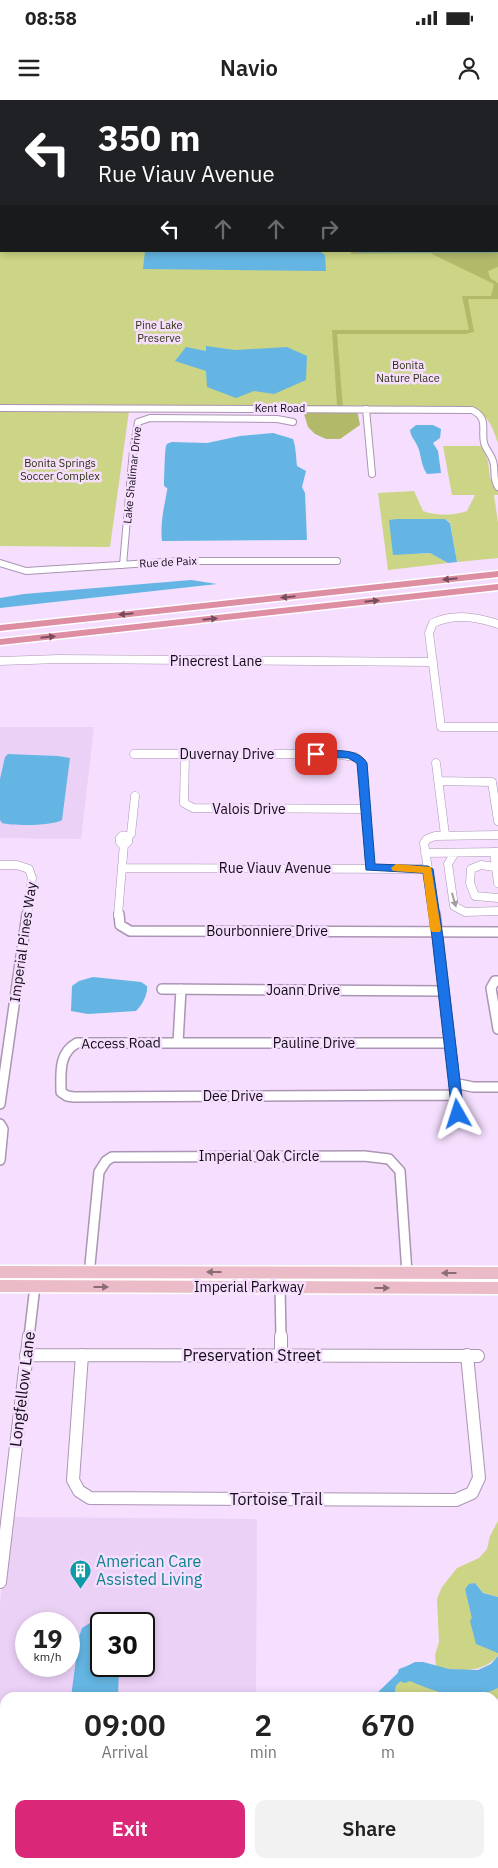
<!DOCTYPE html>
<html lang="en">
<head>
<meta charset="utf-8">
<style>
  :root { --surface:#fff; --page:#f2f2f2; --text:#222; --muted:#767676; --accent:#db2777 }
  body { margin:0; font-family:"IBM Plex Sans",sans-serif; background:var(--page); color:var(--text); height:100vh; display:flex; flex-direction:column; font-size:19px; white-space:nowrap }
  * { box-sizing:border-box; margin:0 }
  p { font-size:16px; color:var(--muted) }
  .icon { flex:none; width:28px; height:28px; fill:none; stroke:currentColor; stroke-width:2; stroke-linecap:round; stroke-linejoin:round }
  .map { position:relative; flex:1; overflow:hidden }
  .panel { position:absolute; left:0px; top:1592px; width:499px; height:176px; display:flex; flex-direction:column; background:var(--surface); border-radius:15px 15px 0 0; box-shadow:0 2px 8px #0003 }
  .panel>* { flex:none }
  .hud { position:absolute; left:0px; top:0px; width:499px; height:152px; box-shadow:0 2px 8px #0003; background:#202124; color:#fff; overflow:hidden }
  .speed { position:absolute; left:15px; top:1512px; display:flex; gap:10px; font-size:25px; font-weight:700; text-align:center }
  .speed>* { display:grid; place-content:center; width:65px; height:65px; border-radius:50%; background:var(--surface); box-shadow:0 2px 8px #0003; line-height:1 }
  .speed small { font-size:12px; font-weight:400 }
  .speed .limit { border:2px solid #111; border-radius:8px; background:#fff; color:#111 }
  .pin { position:absolute; display:grid; place-items:center; width:42px; height:42px; color:#fff; margin:-21px; border-radius:10px; box-shadow:0 2px 8px #0006 }
  .me { position:absolute; width:55px; margin:-28px; rotate:354deg; stroke-linejoin:round; filter:drop-shadow(0 0 4px #0008) }
  .turn { display:flex; align-items:center; gap:18px; height:105px; padding:0 15px; font-size:22px }
  .turn .icon { width:65px; height:65px; stroke-width:2.5 }
  .turn b { display:block; font-size:35px; line-height:42px }
  .lanes { display:flex; align-items:center; height:48px; padding:0 15px; background:#0003; justify-content:center; gap:25px; direction:ltr }
  .lanes .off { opacity:.35 }
  .eta { display:flex; justify-content:space-evenly; align-items:center; height:85px; text-align:center }
  .eta b { font-size:30px; font-weight:600; line-height:35px }
  .primary-button { display:flex; gap:10px; margin-top:auto; padding:10px 15px }
  .primary-button a { flex:1; height:58px; border-radius:10px; background:var(--accent); color:#fff; font-size:20px; font-weight:600; line-height:58px; text-align:center }
  .primary-button a+a { background:var(--page); color:var(--text) }
  .status { display:flex; justify-content:space-between; align-items:center; height:35px; padding:0 25px; background:var(--surface); direction:ltr }
  .status svg { height:14px; fill:currentColor }
  header { display:flex; justify-content:space-between; align-items:center; height:65px; padding:0 15px; background:var(--surface); font-size:22px; font-weight:600 }
  .map>svg:first-child { display:block }
</style>
</head>
<body>
<div class="status"><b>08:58</b><svg viewBox="0 0 49 12"><path d="M0 12V9h3v3zM5 12V6h3v6zM10 12V3h3v9zM15 12V0h3v12zM26 1h20v11H26zM47 4h2v5h-2z"/></svg></div>
<header><svg class="icon" aria-label="menu" viewBox="0 0 24 24"><path d="M4 6h16M4 12h16M4 18h16"/></svg>Navio<svg class="icon" aria-label="person" viewBox="0 0 24 24"><circle cx="12" cy="8" r="4"/><path d="M4 21q1-7 8-7t8 7"/></svg></header>
<div class="map">
<svg width="498" height="1768" viewBox="0 0 498 1768">
  <rect width="100%" height="100%" fill="#f5defe"/>
  <path fill="#ecd1f6" fill-rule="evenodd" d="M0,627H94L81,739L0,738Z
    M9,1417L257,1419L256,1597L5,1598V1764H255V1768H0V1504ZM26,1524H69V1566H26ZM101,1524H144V1566H101Z"/>
  <path fill="#ccd485" d="M0,110L1,151L498,152V343C492,326 489,316 472,308L129,311L110,447L0,446Z
    M443,346H481L488,361L490,378L498,389V395H494L498,423V458L457,462L450,422L445,419L389,420L418,454L430,453L448,463L388,470L378,393L414,391L423,411C437,416 452,416 467,411L475,395H452Z
    M498,1421V1497L483,1493L475,1483L465,1489L470,1510L498,1541V1556C481,1574 458,1571 436,1567L435,1555L439,1542L437,1499L442,1487L457,1468L479,1458L487,1449L490,1436Z
    M405,1576C416,1576 422,1580 432,1583C447,1589 484,1584 498,1576V1598L494,1601V1598H394L396,1586Z"/>
  <path fill="#b2ba6a" d="M0,0H400L1,1V64Z
    M498,109V167L488,171L490,178L498,183V199H468L474,232L465,234H337L343,308L357,310L360,325L340,339H326L315,334L308,327L303,311L180,305H337L332,230H469L462,196H491L494,184L430,153L351,154V151H498Z"/>
  <path fill="#64b5e3" d="M145,151H319L325,155L326,171L143,169Z
    M206,246L235,250L287,247L307,256L306,280L274,294L254,291L236,298L207,287L206,271L175,261L186,247L206,251Z
    M416,325H433L441,329L440,338L433,343L438,351L441,373L427,374C420,364 422,355 417,345C414,339 411,337 410,330Z
    M273,333L293,339C296,347 296,358 297,366L306,371L302,387L305,393L307,440L162,441C160,424 164,407 167,391C168,385 166,390 164,385C164,382 165,348 166,346C167,343 169,343 172,342L207,343L240,336Z
    M397,419H445L450,423L457,462L448,463L430,453L393,455L389,420Z
    M191,480L217,484L0,508V498L24,494Z
    M8,654L58,656L70,658L62,720C53,726 13,726 2,723L0,720V679L5,657Z
    M93,877L141,882L147,886C148,895 142,905 136,911L88,914L71,911L72,886L79,881Z
    M475,1483L483,1493L498,1497V1508L496,1510L498,1512V1541L478,1528L473,1523L465,1489L469,1484Z
    M103,1515L108,1516L115,1524H101V1566H119L118,1597H71L79,1537L82,1528Z
    M498,1556V1576C484,1584 447,1589 432,1584C422,1580 416,1576 405,1576L396,1586L394,1597H373L403,1568L415,1562H423L449,1569L478,1570L491,1564Z"/>
  <g fill="none" stroke-linecap="round" stroke-linejoin="round">
    <path stroke="#64b5e3" stroke-width="3" d="M356,151H498"/>
    <path fill="#64b5e3" fill-rule="evenodd" d="M498,1498V1514L486,1522L489,1533L498,1537V1553L476,1544L470,1521L477,1509Z
      M410,1565C445,1580 462,1587 498,1572V1588C467,1603 440,1594 410,1581L405,1583L399,1581L397,1575L399,1569Z"/>
    <defs>
      <path id="minor-far3" d="M0,308L472,310C489,318 481,329 484,343C486,350 491,354 493,361C496,370 492,378 498,387
        M366,309L372,374
        M0,463L26,471L181,461H337
        M123,465L133,350L138,322L150,318L277,319L293,322"/>
      <path id="minor-far2" d="M498,524C476,517 455,513 433,523L429,533L441,627H498
        M0,561L59,559L433,562
        M134,654H334L355,657L362,663L370,768
        M185,654L184,703L193,708L365,709
        M436,663L445,735
        M438,681L492,682L498,721
        M119.5 740a4.5 4.5 0 1 1 9 0a4.5 4.5 0 1 1-9 0Z
        M128,737L131,734L135,696
        M494,752L498,783
        M425,753L498,752
        M454,754L448,764L454,806L465,812L498,811
        M0,765H17L29,769L32,778L27,815
        M495,767L481,765L471,769L470,783L475,796L498,798
        M122,768L427,769
        M118,815L124,744
        M435,815L424,743L427,739L435,736L498,735"/>
      <path id="minor-far1" d="M119,814L120,825L130,831L498,832
        M435,814L458,1014
        M498,881H495L491,888L498,929
        M162,889L444,891
        M178,943L181,889
        M450,943H77C58,953 61,974 61,992L67,996L74,997L456,995
        M454,983L473,987H498
        M0,1004L27,814
        M0,1024L3,1029L0,1060
        M0,1182C29,1177 61,1186 89,1175L99,1072L106,1061L112,1057L364,1056L389,1059L400,1071L407,1173L417,1188
        M280,1187L281,1237
        M29,1237L35,1186"/>
      <path id="minor" d="M281,1236V1255
        M26,1255L478,1256
        M82,1255L73,1380L79,1391L90,1398L456,1400L472,1393L479,1378L467,1255
        M0,1482L29,1236
        M0,1674H5
        M0,1689H5
        M494,1705L498,1703
        M451,1768L453,1764"/>
      <path id="major" d="M0,1166L498,1167V1179L0,1178Z
        M0,1180L498,1182V1194L0,1192Z"/>
      <path id="highway" d="M498,471V477L0,531V525Z
        M498,484V490L0,545V539Z"/>
    </defs>
    <use href="#minor-far3" stroke="#aa95b3" stroke-width="8"/>
    <use href="#minor-far2" stroke="#aa95b3" stroke-width="9"/>
    <use href="#minor-far1" stroke="#aa95b3" stroke-width="12"/>
    <use href="#minor" stroke="#aa95b3" stroke-width="14"/>
    <use href="#major" stroke="#fff" stroke-width="3"/>
    <use href="#highway" stroke="#fff" stroke-width="3"/>
    <use href="#minor-far3" stroke="#fff" stroke-width="6"/>
    <use href="#minor-far2" stroke="#fff" stroke-width="8"/>
    <use href="#minor-far1" stroke="#fff" stroke-width="9"/>
    <use href="#minor" stroke="#fff" stroke-width="12"/>
    <use href="#major" fill="#ebbbc7" fill-rule="evenodd"/>
    <use href="#highway" fill="#dd8ea2" fill-rule="evenodd"/>
  </g>
  <defs><path id="oneway-solid" d="M-6-.8H1V-3.2L6.5 0L1 3.2V.8H-6Z" transform="scale(1.25)"/></defs>
  <g fill="#784c5c">
    <use href="#oneway-solid" transform="translate(450 479) rotate(174)"/>
    <use href="#oneway-solid" transform="translate(288 497) rotate(174)"/>
    <use href="#oneway-solid" transform="translate(372 501) rotate(-6)"/>
    <use href="#oneway-solid" transform="translate(126 514) rotate(174)"/>
    <use href="#oneway-solid" transform="translate(210 519) rotate(-6)"/>
    <use href="#oneway-solid" transform="translate(48 537) rotate(-6)"/>
  </g>
  <use fill="#a19da2" href="#oneway-solid" transform="translate(454 800) rotate(74)"/>
  <g fill="#8a6c77">
    <use href="#oneway-solid" transform="translate(214 1172) rotate(-180)"/>
    <use href="#oneway-solid" transform="translate(449 1173) rotate(-180)"/>
    <use href="#oneway-solid" transform="translate(101 1187)"/>
    <use href="#oneway-solid" transform="translate(382 1188)"/>
  </g>
  <path fill="#1a73e8" stroke="#114b97" d="M316,651C332,651 358,647 367,663L375,764L428,766L433,769L443,837L464,1014L462,1017H453L452,1014L432,837L423,773L366,770L357,663L348,658L312,657L311,654Z"/>
  <path fill="#f59e0b" d="M396,764L431,767L441,829L440,832H432L430,829L423,773L393,771L391,768Z"/>
  <defs>
    <symbol id="building-pin" viewBox="-11 -11 22 30"><path d="M0 17L-7.5 6A9.5 9.5 0 1 1 7.5 6Z" fill="#0f9aa8" stroke="#f5defe"/><path d="M-4-6H4V6H1V3H-1V6H-4ZM-2.5-4.3h1.7v1.8h-1.7ZM.8-4.3h1.7v1.8H.8ZM-2.5-1h1.7V.8h-1.7ZM.8-1h1.7V.8H.8Z" fill="#fff"/></symbol>
  </defs>
  <g fill-rule="evenodd">
    <use href="#building-pin" x="68" y="1458" width="25" height="34"/>
  </g>
  <g text-anchor="middle" dominant-baseline="central" stroke-width="5" stroke-linejoin="round" paint-order="stroke">
    <g font-size="11" fill="#2e310e" stroke="#f5defe">
      <text x="159" y="225">Pine Lake<tspan x="159" dy="13">Preserve</tspan></text>
      <text x="408" y="265">Bonita<tspan x="408" dy="13">Nature Place</tspan></text>
      <text x="60" y="363">Bonita Springs<tspan x="60" dy="13">Soccer Complex</tspan></text>
    </g>
    <g font-size="11" fill="#130b16" stroke="#f5defe">
      <text x="280" y="308">Kent Road</text>
      <text transform="translate(132 375) rotate(-84)">Lake Shalimar Drive</text>
      <text transform="translate(168 462) rotate(-3)">Rue de Paix</text>
    </g>
    <g font-size="14" fill="#130b16" stroke="#f5defe">
      <text x="216" y="561">Pinecrest Lane</text>
      <text x="227" y="654">Duvernay Drive</text>
      <text x="249" y="709">Valois Drive</text>
      <text x="275" y="768">Rue Viauv Avenue</text>
      <text x="267" y="831">Bourbonniere Drive</text>
      <text transform="translate(23 842) rotate(-82)">Imperial Pines Way</text>
      <text x="303" y="890">Joann Drive</text>
      <text transform="translate(121 943) rotate(-1)">Access Road</text>
      <text x="314" y="943">Pauline Drive</text>
      <text x="233" y="996">Dee Drive</text>
      <text x="259" y="1056">Imperial Oak Circle</text>
      <text x="249" y="1187">Imperial Parkway</text>
    </g>
    <g font-size="16" fill="#130b16" stroke="#f5defe">
      <text x="252" y="1255">Preservation Street</text>
      <text transform="translate(22 1289) rotate(-83)">Longfellow Lane</text>
      <text x="276" y="1399">Tortoise Trail</text>
    </g>
    <g font-size="16" fill="#0d838f" stroke="#f5defe" text-anchor="start">
      <text x="96" y="1461">American Care<tspan x="96" dy="18">Assisted Living</tspan></text>
    </g>
  </g>
</svg>
<div class="speed"><div>19<small>km/h</small></div><div class="limit">30</div></div>
<div class="pin" style="left:316px;top:654px;background:#d93025"><svg class="icon" aria-label="arrive" viewBox="0 0 24 24"><path d="M6 21V4h12l-3 4 3 4H6"/></svg></div>
<svg class="me" style="left:458px;top:1014px" viewBox="-20 -20 40 40"><path d="M0-17L14 15 0 8-14 15z" fill="#1a73e8" stroke="#fff" stroke-width="4"/></svg>
<div class="hud">
<div class="turn"><svg class="icon" aria-label="left" viewBox="0 0 24 24"><path d="M17 20v-9H6M10 6l-5 5 5 5"/></svg><div><b>350 m</b>Rue Viauv Avenue</div></div>
<div class="lanes"><svg class="icon" aria-label="left" viewBox="0 0 24 24"><path d="M17 20v-9H6M10 6l-5 5 5 5"/></svg><svg class="icon off" aria-label="ahead" viewBox="0 0 24 24"><path d="M12 20V5M6 11l6-6 6 6"/></svg><svg class="icon off" aria-label="ahead" viewBox="0 0 24 24"><path d="M12 20V5M6 11l6-6 6 6"/></svg><svg class="icon off" aria-label="right" viewBox="0 0 24 24"><path d="M7 20v-9h11M14 6l5 5-5 5"/></svg></div>
</div>
<section class="panel">
<div class="eta">
<div><b>09:00</b><p>Arrival</p></div>
<div><b>2</b><p>min</p></div>
<div><b>670</b><p>m</p></div>
</div>
<div class="primary-button"><a>Exit</a><a>Share</a></div>
</section>
</div>
</body>
</html>
